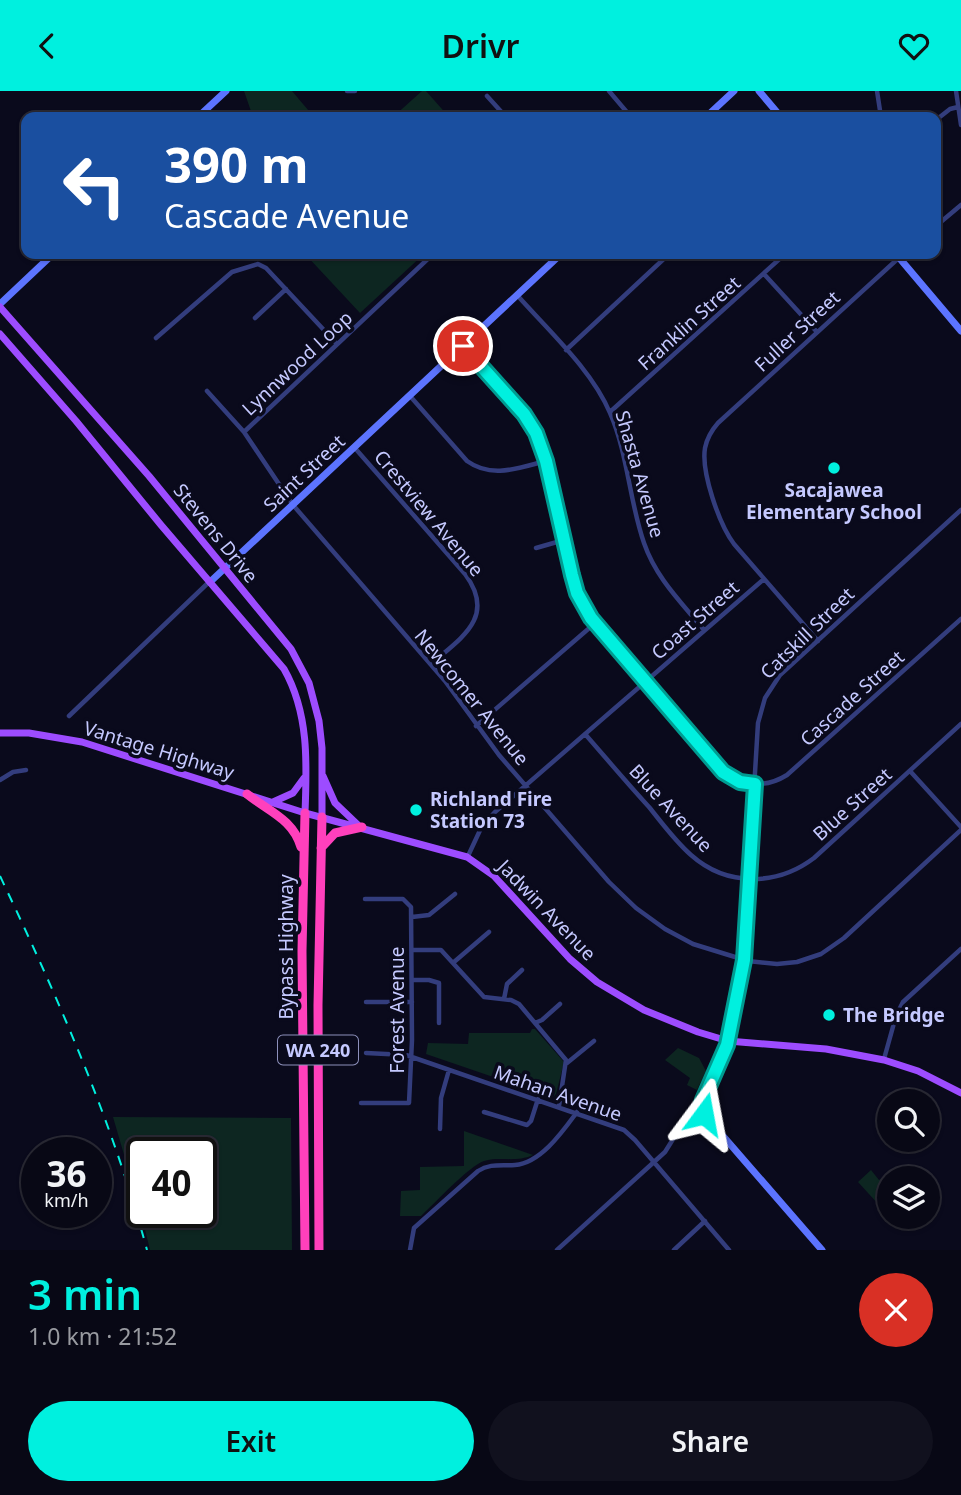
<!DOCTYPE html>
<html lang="en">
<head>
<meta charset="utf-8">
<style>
  :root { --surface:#080815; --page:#11111e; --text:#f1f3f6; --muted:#989aa0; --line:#292934; --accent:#00f0df }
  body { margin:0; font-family:"Noto Sans",sans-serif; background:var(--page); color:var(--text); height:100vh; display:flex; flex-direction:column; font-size:26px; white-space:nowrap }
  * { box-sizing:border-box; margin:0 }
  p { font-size:23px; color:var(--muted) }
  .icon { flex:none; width:38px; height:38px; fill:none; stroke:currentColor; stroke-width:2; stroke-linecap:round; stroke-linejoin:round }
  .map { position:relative; height:1159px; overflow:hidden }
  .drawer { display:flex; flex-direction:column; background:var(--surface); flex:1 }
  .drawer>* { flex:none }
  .top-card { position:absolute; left:21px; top:21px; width:920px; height:147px; border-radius:14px; box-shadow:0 2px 5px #0004,0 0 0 2px var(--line); background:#1a4fa0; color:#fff; overflow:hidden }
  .fabs { position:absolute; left:877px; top:998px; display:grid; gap:14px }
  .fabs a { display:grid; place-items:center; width:63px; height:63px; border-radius:50%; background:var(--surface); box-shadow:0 2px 5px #0004,0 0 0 2px var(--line); font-size:35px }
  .speed { position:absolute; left:21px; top:1046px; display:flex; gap:14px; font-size:35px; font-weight:700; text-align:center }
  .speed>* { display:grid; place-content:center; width:91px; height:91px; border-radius:50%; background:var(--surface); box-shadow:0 2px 5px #0004,0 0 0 2px var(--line); line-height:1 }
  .speed small { font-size:18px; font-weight:400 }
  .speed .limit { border:4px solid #111; border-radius:10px; background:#fff; color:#111 }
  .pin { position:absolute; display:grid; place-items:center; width:60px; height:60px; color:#fff; margin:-30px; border:4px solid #fff; border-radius:50%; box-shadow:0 2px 7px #0007 }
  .me { position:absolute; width:77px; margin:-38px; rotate:13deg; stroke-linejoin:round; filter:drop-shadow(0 0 5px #0008) }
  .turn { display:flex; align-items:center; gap:24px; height:147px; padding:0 28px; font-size:32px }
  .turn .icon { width:91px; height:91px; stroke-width:2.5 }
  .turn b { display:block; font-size:49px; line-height:60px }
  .round { display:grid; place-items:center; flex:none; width:74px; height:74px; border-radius:37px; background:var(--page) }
  .summary { display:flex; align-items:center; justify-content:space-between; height:119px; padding:0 28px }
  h1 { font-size:42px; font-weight:600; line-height:52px; color:var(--accent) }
  .action { display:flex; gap:14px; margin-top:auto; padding:14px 28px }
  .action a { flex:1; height:80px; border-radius:42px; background:var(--accent); color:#111; font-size:28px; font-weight:600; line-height:80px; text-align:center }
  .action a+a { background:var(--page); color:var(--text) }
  header { display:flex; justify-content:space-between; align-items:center; height:91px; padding:0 28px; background:var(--accent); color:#111; font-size:32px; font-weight:600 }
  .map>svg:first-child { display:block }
</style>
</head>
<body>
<header><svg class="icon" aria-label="back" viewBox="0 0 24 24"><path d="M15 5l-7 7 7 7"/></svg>Drivr<svg class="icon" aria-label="heart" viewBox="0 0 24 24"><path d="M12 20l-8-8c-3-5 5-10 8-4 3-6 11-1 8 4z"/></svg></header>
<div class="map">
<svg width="961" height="1159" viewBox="0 0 961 1159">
  <rect width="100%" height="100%" fill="#0a0a1c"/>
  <path fill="#0d2621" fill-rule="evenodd" d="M244,0H292L314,26H253Z
    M422,0H426L449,26H393Z
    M305,163H424L360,222Z
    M532,938H535L564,971L555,1007L426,963L428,952L468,953L469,942H530Z
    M678,957L699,967L706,980L697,999L687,994L690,987L665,969Z
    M113,1026L291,1027L292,1159H150L141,1122ZM201,1062V1122H142V1062Z
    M464,1040L533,1064C515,1072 501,1065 484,1070C469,1075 435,1112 421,1125H400L401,1100L420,1099V1076L464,1075Z
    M871,1079L879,1089L892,1082L896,1087H889V1106L879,1114L858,1091Z"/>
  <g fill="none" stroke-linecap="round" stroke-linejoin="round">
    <path stroke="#333d7d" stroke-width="4.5" d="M347,0H355
      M609,0L631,26
      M877,0L881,26
      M956,0L961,34
      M487,5L506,26
      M936,29L950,18L958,16
      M936,135L961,114
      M764,183L817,241
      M517,204C548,239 592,279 610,322C628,363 629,409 644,452C656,487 681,511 704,539
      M255,227L286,198
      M156,247L232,181L258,173L266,177L337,253
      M463,255L524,323L536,342L546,370L572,484L577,502L588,524L717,674C736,695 763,699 787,684L961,528
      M566,259L669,163
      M207,300L244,341L293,414L445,590L499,664L609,791L636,817L665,838L693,853L748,870L777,873L797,871L821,863L844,847L961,739
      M410,305L467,370C492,388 518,377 546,370
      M610,321L785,163
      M244,341L433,163
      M354,356L465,483C497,526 461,547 431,573
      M536,457L564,449
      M818,550L734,453C719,433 701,381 705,357C707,347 711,340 718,332L903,163
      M69,625L209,491
      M476,635L594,533
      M585,643C606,667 627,692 649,716C662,732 675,750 691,764C727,796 777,795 814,767L961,633
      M910,680L961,736
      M0,689L13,681L26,679
      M468,765L482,735L495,721L764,488
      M412,826L429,824L455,803
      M412,859H441L484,906L511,909L519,913L566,969L559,1015
      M454,871L489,841
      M412,889H429L439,892V932
      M504,908L507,893L522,879
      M366,911H412
      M535,932L542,929L560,913
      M728,950L744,864L758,632L765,607L780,584L961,419
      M366,962L406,964L624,1039L635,1049L729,1159
      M884,968L896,925L903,911L961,858
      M567,972L594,950
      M361,1012H409L412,949L411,816L403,808H365
      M484,1021L527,1034L531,1030L538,1008
      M440,1038L441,1007L449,979
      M410,1159L414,1137L478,1080C490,1072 502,1075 515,1074C541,1072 563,1040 577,1021
      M557,1159L665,1061L685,1029L702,1020
      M674,1159L705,1130"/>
    <path stroke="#5c74ff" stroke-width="7" d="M759,0L781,26
      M198,26L226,0
      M706,26L734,0
      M896,163L961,240
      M0,213L53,163
      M210,491L561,163
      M728,950L703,1009V1022L822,1159"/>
    <path stroke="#9d4cff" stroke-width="7" d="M0,216L149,385L291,558L309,592L319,630L322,657V726
      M0,243L76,330L161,434L284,578C309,622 307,672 305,722
      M0,642H29L82,651L305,722L467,766L494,785L570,868L597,891L644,919L698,941L728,950L826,958L884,969L918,980L961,1002
      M323,685L335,712L358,734
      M273,711L293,702L304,687"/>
    <path stroke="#ff40bc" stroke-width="9" d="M247,703C268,720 293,728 301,756
      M321,757L335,742L362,736
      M305,1159L302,860L305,722
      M319,1159L318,914L322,726"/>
    <path stroke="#00f0df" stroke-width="2" stroke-dasharray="10 9" stroke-linecap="butt" d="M0,785C58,907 112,1029 147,1159"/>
  </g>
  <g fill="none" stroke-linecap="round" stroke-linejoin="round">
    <defs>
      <path id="route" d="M463,255L524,323L536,342L546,370L572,484L577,502L591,527L723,681L740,691L755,693L744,869L727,954L703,1009L701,1016L704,1023"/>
    </defs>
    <use href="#route" stroke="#009c91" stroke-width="18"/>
    <use href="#route" stroke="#00f0df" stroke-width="12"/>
  </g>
  <g fill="#00f0df" stroke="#0a0a1c" stroke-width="2.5">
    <circle cx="834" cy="377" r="7"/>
    <circle cx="416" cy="719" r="7"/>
    <circle cx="829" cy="924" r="7"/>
  </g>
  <g text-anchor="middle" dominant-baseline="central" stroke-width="7" stroke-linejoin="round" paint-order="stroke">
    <rect fill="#0a0a1c" stroke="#8d90bb" stroke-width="2" x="278" y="944.5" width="80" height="29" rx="5"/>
    <g font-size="18" font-weight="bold" fill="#c5c9ff">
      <text x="318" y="959">WA 240</text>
    </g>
    <g font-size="19" fill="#c5c9ff" stroke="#0a0a1c">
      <text transform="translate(689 232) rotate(-42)">Franklin Street</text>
      <text transform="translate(797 240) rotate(-43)">Fuller Street</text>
      <text transform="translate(297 272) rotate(-43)">Lynnwood Loop</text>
      <text transform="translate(304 382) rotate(-43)">Saint Street</text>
      <text transform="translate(640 383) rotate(74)">Shasta Avenue</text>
      <text transform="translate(429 422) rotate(50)">Crestview Avenue</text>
      <text transform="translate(216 442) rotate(51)">Stevens Drive</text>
      <text transform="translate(695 529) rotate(-41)">Coast Street</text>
      <text transform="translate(807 542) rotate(-44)">Catskill Street</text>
      <text transform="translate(472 606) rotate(51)">Newcomer Avenue</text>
      <text transform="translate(852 607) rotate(-42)">Cascade Street</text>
      <text transform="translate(159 659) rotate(17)">Vantage Highway</text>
      <text transform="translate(852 713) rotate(-42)">Blue Street</text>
      <text transform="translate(671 717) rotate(47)">Blue Avenue</text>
      <text transform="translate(547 819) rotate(46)">Jadwin Avenue</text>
      <text transform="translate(286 856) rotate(-90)">Bypass Highway</text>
      <text transform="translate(397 919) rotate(-90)">Forest Avenue</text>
      <text transform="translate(558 1002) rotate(19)">Mahan Avenue</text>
    </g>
    <g font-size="19" font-weight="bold" fill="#c5c9ff" stroke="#0a0a1c" text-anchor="start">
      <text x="834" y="399" text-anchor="middle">Sacajawea<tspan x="834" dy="22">Elementary School</tspan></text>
      <text x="430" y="708">Richland Fire<tspan x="430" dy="22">Station 73</tspan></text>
      <text x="843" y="924">The Bridge</text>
    </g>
  </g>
</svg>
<div class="fabs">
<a><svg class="icon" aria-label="search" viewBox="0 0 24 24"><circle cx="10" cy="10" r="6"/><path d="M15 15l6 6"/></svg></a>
<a><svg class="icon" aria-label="layers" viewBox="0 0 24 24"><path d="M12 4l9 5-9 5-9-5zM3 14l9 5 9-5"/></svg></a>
</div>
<div class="speed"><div>36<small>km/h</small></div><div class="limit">40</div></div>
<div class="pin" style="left:463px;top:255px;background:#d93025"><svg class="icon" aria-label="arrive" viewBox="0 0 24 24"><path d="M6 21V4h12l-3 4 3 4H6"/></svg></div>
<svg class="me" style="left:704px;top:1023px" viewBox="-20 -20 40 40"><path d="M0-17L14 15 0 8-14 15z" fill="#00f0df" stroke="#fff" stroke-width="4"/></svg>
<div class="top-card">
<div class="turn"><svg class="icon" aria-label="left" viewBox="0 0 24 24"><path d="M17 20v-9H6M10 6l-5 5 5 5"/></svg><div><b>390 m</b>Cascade Avenue</div></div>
</div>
</div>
<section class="drawer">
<div class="summary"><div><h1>3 min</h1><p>1.0 km · 21:52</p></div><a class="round" style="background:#d93025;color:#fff"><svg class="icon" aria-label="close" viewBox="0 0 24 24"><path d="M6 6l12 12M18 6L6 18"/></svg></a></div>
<div class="action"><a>Exit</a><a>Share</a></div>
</section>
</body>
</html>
